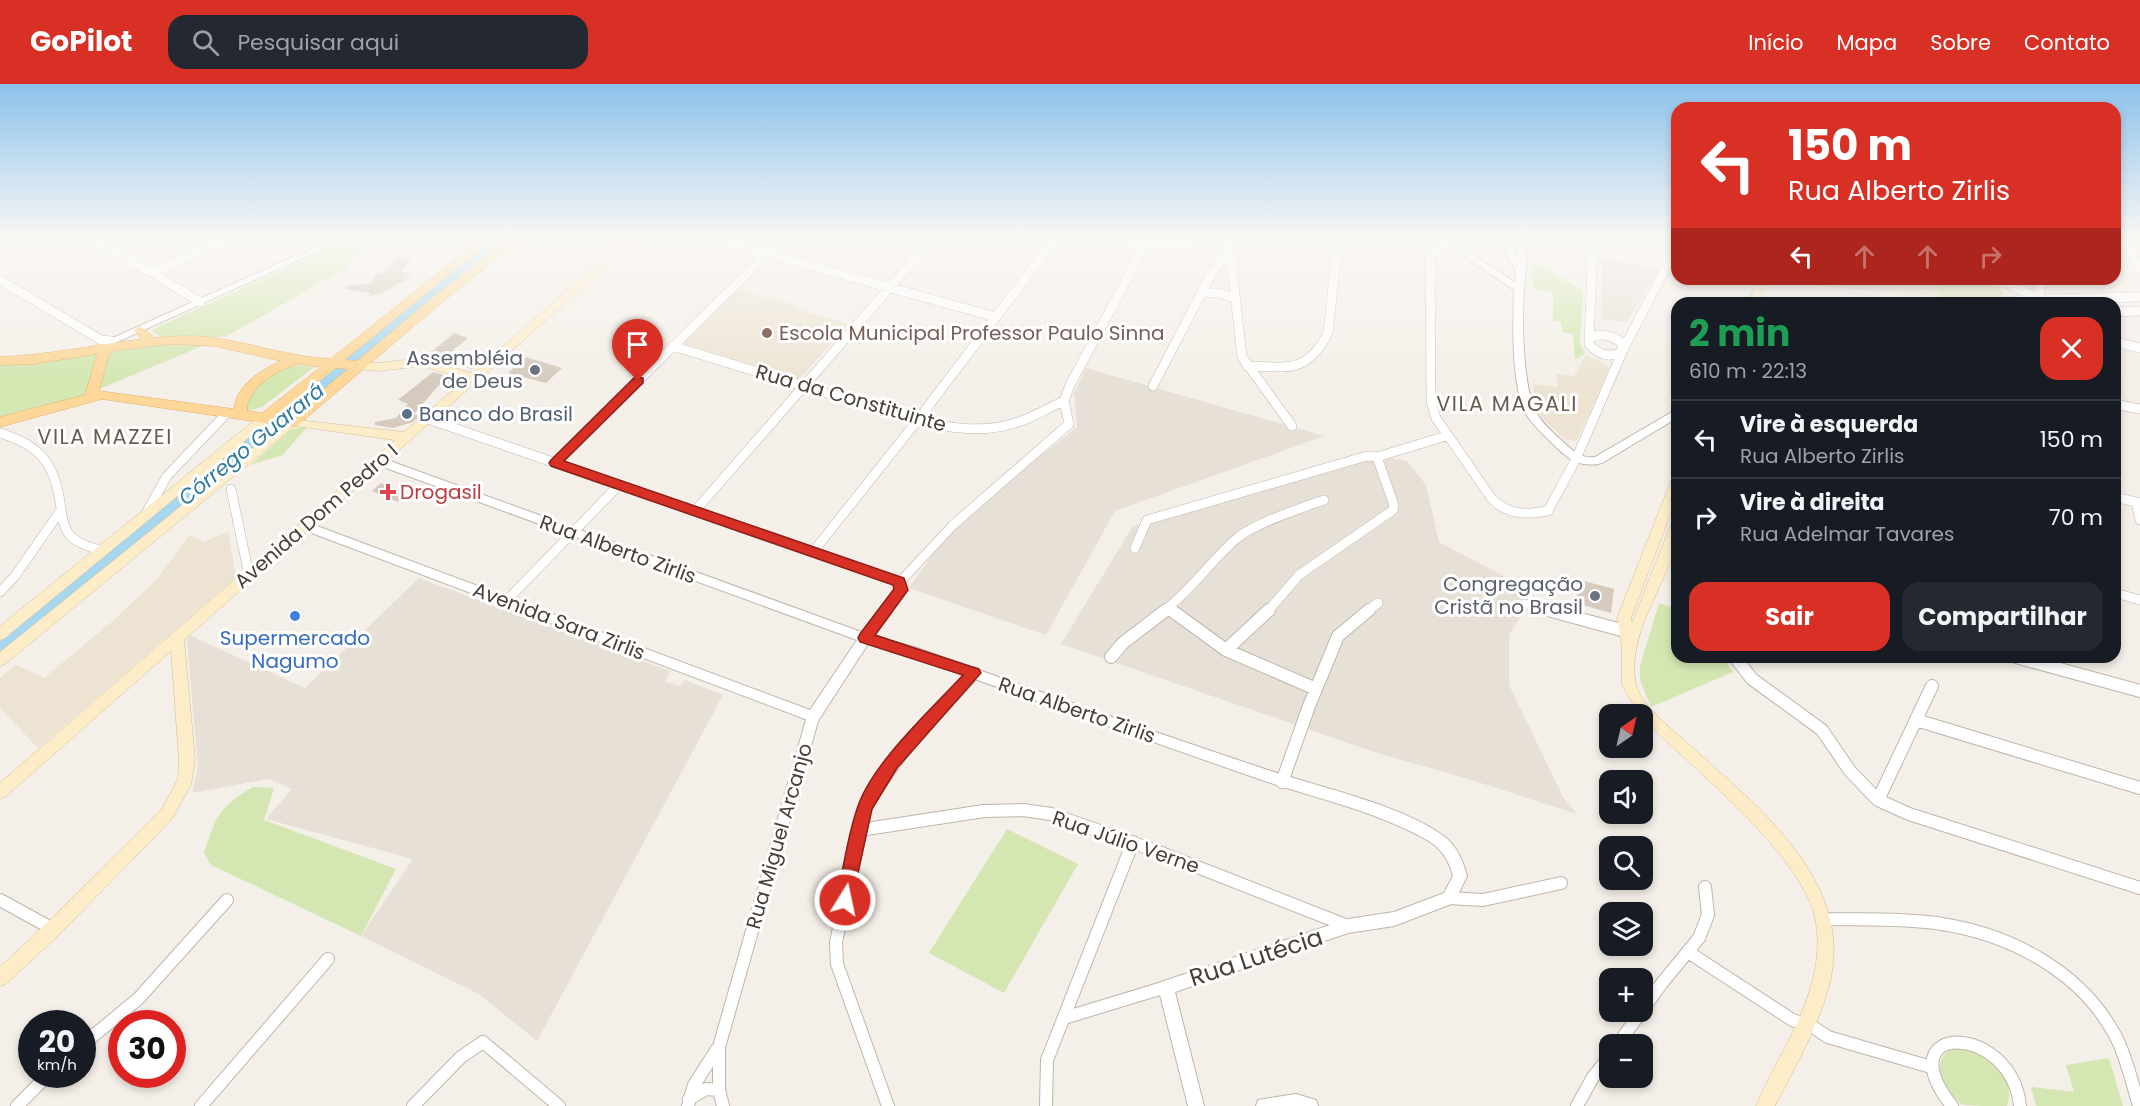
<!DOCTYPE html>
<html lang="pt">
<head>
<meta charset="utf-8">
<style>
  :root { --surface:#171b24; --page:#242831; --text:#f1f3f6; --muted:#9ea1a6; --line:#363941; --accent:#d93025 }
  body { margin:0; font-family:Poppins,sans-serif; background:var(--page); color:var(--text); height:100vh; display:flex; flex-direction:column; font-size:22px; white-space:nowrap }
  * { box-sizing:border-box; margin:0 }
  p { font-size:20px; color:var(--muted) }
  .icon { flex:none; width:33px; height:33px; fill:none; stroke:currentColor; stroke-width:2; stroke-linecap:round; stroke-linejoin:round }
  .map { position:relative; flex:1; overflow:hidden }
  .sheet { position:absolute; left:1671px; top:213px; width:450px; height:366px; display:flex; flex-direction:column; background:var(--surface); border-radius:18px; box-shadow:0 3px 9px #0003 }
  .sheet>* { flex:none }
  .banner { position:absolute; left:1671px; top:18px; width:450px; height:183px; border-radius:18px; box-shadow:0 3px 9px #0003; background:#d93025; color:#fff; overflow:hidden }
  .needle { width:39px; rotate:34deg }
  .fabs { position:absolute; left:1599px; top:620px; display:grid; gap:12px }
  .fabs a { display:grid; place-items:center; width:54px; height:54px; border-radius:12px; background:var(--surface); box-shadow:0 3px 9px #0003; font-size:30px }
  .speed { position:absolute; left:18px; top:926px; display:flex; gap:12px; font-size:30px; font-weight:700; text-align:center }
  .speed>* { display:grid; place-content:center; width:78px; height:78px; border-radius:50%; background:var(--surface); box-shadow:0 3px 9px #0003; line-height:1 }
  .speed small { font-size:15px; font-weight:400 }
  .speed .limit { border:9px solid #d22; background:#fff; color:#111 }
  .pin { position:absolute; display:grid; place-items:center; width:51px; height:51px; color:#fff; margin:-62px -26px; border-radius:50% 50% 50% 0; rotate:-45deg; box-shadow:0 0 6px #0007 }
  .pin .icon { rotate:45deg }
  .me { position:absolute; width:66px; margin:-33px; rotate:10deg; stroke-linejoin:round; filter:drop-shadow(0 0 4px #0008) }
  .turn { display:flex; align-items:center; gap:21px; height:126px; padding:0 18px; font-size:27px }
  .turn .icon { width:78px; height:78px; stroke-width:2.5 }
  .turn b { display:block; font-size:42px; line-height:51px }
  .lanes { display:flex; align-items:center; height:57px; padding:0 18px; background:#0003; justify-content:center; gap:30px; direction:ltr }
  .lanes .off { opacity:.35 }
  .round { display:grid; place-items:center; flex:none; width:63px; height:63px; border-radius:18px; background:var(--page) }
  .overview { display:flex; align-items:center; justify-content:space-between; height:102px; padding:0 18px }
  h1 { font-size:36px; font-weight:700; line-height:45px; color:#1e9e55 }
  .action { display:flex; gap:12px; margin-top:auto; padding:12px 18px }
  .action a { flex:1; height:69px; border-radius:18px; background:var(--accent); color:#fff; font-size:24px; font-weight:700; line-height:69px; text-align:center }
  .action a+a { background:var(--page); color:var(--text) }
  ul { padding:0; list-style:none }
  li { display:flex; align-items:center; gap:18px; height:78px; padding:0 18px; border-top:2px solid var(--line) }
  li div { flex:1 }
  li b { display:block; font-size:22px }
  li em { font-style:normal }
  header { display:flex; align-items:center; gap:36px; box-sizing:border-box; height:84px; padding:0 30px; background:var(--accent); color:#fff }
  header strong { font-size:28px }
  nav { display:flex; gap:33px; margin-inline-start:auto; font-size:21px }
  .search { width:420px; height:54px; background:var(--page); display:flex; align-items:center; gap:15px; box-sizing:border-box; padding:0 21px; border-radius:18px; color:var(--muted); font-size:22px }
  .map>svg:first-child { display:block }
</style>
</head>
<body>
<header>
<strong>GoPilot</strong>
<div class="search"><svg class="icon" aria-label="search" viewBox="0 0 24 24"><circle cx="10" cy="10" r="6"/><path d="M15 15l6 6"/></svg>Pesquisar aqui</div>
<nav><a>Início</a><a>Mapa</a><a>Sobre</a><a>Contato</a></nav>
</header>
<div class="map">
<svg width="2140" height="1022" viewBox="0 0 2140 1022">
  <rect width="100%" height="100%" fill="#f4efe8"/>
  <path fill="#e7e0d6" d="M1602,174L1658,185L1627,238L1601,235Z
    M1086,284L1324,352L1115,427L1046,551L909,504L939,461L982,418L1077,343L1074,309Z
    M1368,370L1407,377L1426,401L1439,458L1523,502L1522,530L1509,551V601L1563,713L1577,730L1465,694L1377,669L1061,560L1133,442Z
    M419,494L670,587L665,598L680,602L685,596L723,611L537,957L479,910L361,852L413,775L266,735L292,705L269,695L192,709L198,683L187,558L189,551L305,604Z"/>
  <path fill="#ece3d2" d="M1818,195H1934L1941,212L1815,202Z
    M737,205L795,221L793,224L849,240L799,295L682,259Z
    M1586,271L1606,280L1609,285L1578,354L1576,357L1565,356L1543,335L1537,326L1533,300L1558,303L1556,290L1574,292Z
    M228,448L236,493L38,664L0,624V594L16,581L44,594L114,536L157,495L190,451L204,458Z"/>
  <path fill="#d4e7b2" d="M351,155H371L360,171L346,184L225,253H161L151,246Z
    M1532,176L1583,207L1580,260L1585,270L1575,275L1573,250L1562,248L1561,238L1553,237V208L1533,205Z
    M1934,195C1951,195 1997,190 2004,210L1999,214L1973,215L1972,219H1943Z
    M190,260L205,261L99,305L110,267L154,261Z
    M98,269L85,312L0,333V281L31,280Z
    M287,281L314,283L262,323L249,327L245,325L243,316L266,290Z
    M300,343H307L283,371L250,381L291,346Z
    M1659,519L1677,525V573H1722L1733,588L1651,623L1640,596V582Z
    M253,703L274,704L264,736L396,785L361,852L211,781L204,769C216,733 218,723 253,703Z
    M1007,745L1078,780L1004,909L929,869Z
    M1953,964C1982,964 2019,990 2007,1022C1995,1022 1975,1022 1964,1021C1943,1011 1928,976 1953,964Z
    M2109,974L2123,1022H2036L2031,1003L2074,1008L2066,981Z"/>
  <g fill="none" stroke-linecap="round" stroke-linejoin="round">
    <path fill="#a6d7ef" fill-rule="evenodd" d="M492,155H509L445,205L7,570L0,572V552L435,199Z"/>
  </g>
  <path fill="#d5cabd" d="M397,171L412,174L401,188L411,189L403,199H399L383,209L368,212L370,209L345,205V202L371,199L378,189H383Z
    M454,249L468,254L451,268L481,278L472,285L444,278L446,276L429,270Z
    M526,273L562,284L546,299L508,289Z
    M433,288L456,294L448,302L441,299L413,331H417V334L413,338L393,344L375,341V338L396,334L408,320L398,316Z
    M381,399L405,409L398,418L372,407Z
    M1580,496L1614,505L1611,529L1576,519Z"/>
  <g fill="none" stroke-linecap="round" stroke-linejoin="round">
    <defs>
      <path id="minor-far1" d="M88,155L151,188L200,218
        M714,155L996,233
        M1232,155V183L1242,273L1292,342
        M1430,155L1431,317L1436,334L1492,415C1508,431 1527,431 1548,427L1576,375L1623,266L1621,258C1610,251 1600,248 1589,255
        M1593,155L1589,260C1598,271 1609,274 1622,268
        M2118,155L2134,173L2140,185
        M1055,156L1231,164
        M1431,169L1448,160
        M151,188L229,155
        M1999,195L2039,215
        M0,196L101,256L111,257
        M1202,209H1219L1235,214
        M1983,219L2040,215L2140,213
        M2039,219L2041,195
        M2115,228L2140,227
        M2115,258L2140,264
        M673,262L917,337C950,344 985,350 1018,338C1034,333 1048,324 1064,317
        M1623,266L1677,162
        M1247,282C1287,283 1307,290 1328,249L1338,155
        M1153,302L1214,185L1231,167
        M2115,320L2140,325
        M428,335L900,498
        M0,349C39,361 54,378 60,418C62,429 62,441 69,450C77,460 91,463 102,467
        M555,379L782,155
        M231,405L249,491
        M2115,413L2140,419
        M2136,418L2140,436
        M695,427L932,155
        M145,431L167,392L227,329
        M1135,464L1147,436L1367,372L1377,373
        M813,468L917,337L1055,155
        M900,498L953,441L1069,340L1064,317L1070,301L1146,160
        M0,508L15,492L61,426
        M2115,509L2140,516
        M506,517L619,401
        M1516,522L1527,520L1554,527
        M1168,524L1173,527
        M885,527L901,506L900,498
        M1164,527C1191,506 1210,478 1236,455C1253,440 1301,424 1324,416
        M1268,527L1299,491L1393,426L1394,421L1377,373L1446,352
        M1367,527L1378,519"/>
      <path id="minor" d="M1171,526L1226,566L1316,605
        M1548,526L1632,549
        M865,554L886,526
        M1226,566L1269,526
        M1111,573L1123,559L1166,526
        M1735,573L1752,595L1822,646L1850,687L1878,716L1909,730L2140,804
        M2016,573L2140,607
        M1916,636L2140,704
        M1282,698L1309,622L1338,552L1369,526
        M1878,716L1932,602
        M860,746L984,727L1023,726L1051,730L1159,768L1348,842
        M1449,814L1483,816L1561,799
        M0,816L53,845
        M1823,835C1862,836 1903,834 1942,840C2012,851 2082,888 2116,953C2127,974 2132,999 2139,1022
        M1688,868L1794,937L1807,939L1828,953L1931,983
        M1064,934L1166,903
        M1618,960L1662,899L1699,854L1708,831L1705,803
        M82,961L138,915L227,816
        M689,1015L706,1005L719,1006
        M17,1022L49,990
        M201,1022L328,875
        M413,1022L461,973L483,958L559,1022
        M688,1022L694,1001L717,965
        M723,1022L719,1006V963L813,633
        M888,1022L837,880L836,858L865,725C893,673 934,632 974,589
        M1046,1022L1047,976L1133,758
        M1577,1022L1593,993L1610,972
        M1952,1022C1885,937 2011,938 2020,1022"/>
      <path id="tertiary" d="M333,155H345L115,259L111,260L106,257Z
        M1437,155H1448L1515,198L1516,188L1499,155H1508L1517,173L1515,155H1524C1528,173 1525,188 1524,205C1522,236 1522,300 1536,328C1541,338 1551,347 1560,355C1571,365 1579,375 1595,373L1677,325V334L1602,379C1583,384 1570,377 1557,364C1546,353 1534,343 1526,330C1511,301 1513,239 1514,206Z
        M379,373L867,550L917,564C1032,605 1147,646 1262,684C1317,703 1394,718 1441,750C1456,760 1463,776 1467,792L1454,819L1394,842L1348,849L1175,908L1204,1022H1188L1158,903L1161,898L1348,835L1394,828L1444,809L1453,792C1449,776 1441,764 1427,756C1374,726 1313,714 1256,694C1141,654 1026,613 912,573L868,560L818,637L813,638L301,445L299,442L301,439H309L810,626L857,556L375,380L374,377L375,374Z
        M1296,1010L1316,1016L1318,1022H1256L1258,1016Z"/>
      <path id="secondary" d="M626,155H638L184,556L195,676L191,701L172,735L59,851L6,900L0,902V883L47,839L162,725L178,695L179,676L171,567L5,713L0,715V699L395,356L295,342L5,580L0,582V568L289,335L404,348L466,295L421,282L379,287L355,285V279H379L421,274L472,289Z
        M1758,195H1768L1758,219H1748Z
        M265,330L269,331L271,334L269,337L5,554L0,556V542L261,331Z
        M1677,393V413L1631,534L1632,539L1671,440L1677,435C1677,442 1678,451 1677,458C1665,504 1626,550 1636,600C1640,622 1677,649 1693,664C1757,722 1851,795 1831,893C1821,939 1796,981 1775,1022H1756C1773,981 1799,945 1811,902C1818,879 1820,853 1814,830C1796,766 1695,686 1647,639L1642,634V630H1639L1622,601V563L1617,534L1671,397Z"/>
      <path id="primary" d="M481,155H493L345,276L357,277L432,214L509,155H522L440,220L298,341L293,343L102,315L0,343V333L85,311L97,270L33,280L0,281V273C48,271 95,261 142,255L134,246L140,242L155,254C175,252 195,251 216,254C254,260 291,273 330,275ZM171,260L214,262L281,277C261,286 236,301 234,325L99,307L109,271L112,267ZM296,280L321,283L262,329L247,327C247,303 277,287 296,280ZM336,284L348,285L290,333L277,331Z"/>
    </defs>
    <use href="#minor-far1" stroke="#bfb6ab" stroke-width="10"/>
    <use href="#minor" stroke="#bfb6ab" stroke-width="14"/>
    <use href="#tertiary" stroke="#bfb6ab" stroke-width="2"/>
    <use href="#secondary" stroke="#d2be99" stroke-width="1"/>
    <use href="#primary" stroke="#e1b268" stroke-width="1"/>
    <use href="#minor-far1" stroke="#fff" stroke-width="9"/>
    <use href="#minor" stroke="#fff" stroke-width="12"/>
    <use href="#tertiary" fill="#fff" fill-rule="evenodd"/>
    <use href="#secondary" fill="#fdecc8" fill-rule="evenodd"/>
    <use href="#primary" fill="#fcd799" fill-rule="evenodd"/>
  </g>
  <linearGradient id="sky" x2="0" y2="1"><stop stop-color="#8dc2eb"/><stop offset="0.52" stop-color="#faf8f5"/><stop offset="1" stop-color="#faf8f5" stop-opacity="0"/></linearGradient>
  <rect width="2140" height="298" fill="url(#sky)"/>
  <path fill="#d93025" stroke="#8d1f18" stroke-width="1.5" d="M638,293L643,294V299L564,377L904,494L908,506L875,551L979,585L981,589L897,684L872,725L851,821L845,824L839,821L837,816C843,786 847,754 857,725C871,680 930,627 963,591L860,558L858,554L860,550L894,505L893,501L551,382L549,379L551,376L634,294Z"/>
  <circle fill="#8d6e63" stroke="#fff" stroke-width="2" cx="767" cy="249" r="6"/>
  <g fill="#6b7280" stroke="#fff" stroke-width="2">
    <circle cx="535" cy="286" r="6"/>
    <circle cx="1595" cy="512" r="6"/>
  </g>
  <circle fill="#5c6f8a" stroke="#fff" stroke-width="2" cx="407" cy="330" r="6"/>
  <path fill="#e0444e" stroke="#fff" stroke-width="2" d="M385 399h6v6h6v6h-6v6h-6v-6h-6v-6h6z"/>
  <circle fill="#3f7fe0" stroke="#fff" stroke-width="2" cx="295" cy="532" r="6"/>
  <g text-anchor="middle" dominant-baseline="central" stroke-width="6" stroke-linejoin="round" paint-order="stroke">
    <g font-size="20" fill="#785e54" stroke="#fff" text-anchor="start">
      <text x="779" y="249">Escola Municipal Professor Paulo Sinna</text>
    </g>
    <g font-size="20" fill="#5b616d" stroke="#fff" text-anchor="end">
      <text x="523" y="274">Assembléia<tspan x="523" dy="23">de Deus</tspan></text>
      <text x="1583" y="500">Congregação<tspan x="1583" dy="23">Cristã no Brasil</tspan></text>
    </g>
    <g font-size="20" fill="#473f37" stroke="#fff">
      <text transform="translate(851 314) rotate(16)">Rua da Constituinte</text>
      <text transform="translate(316 432) rotate(-41)">Avenida Dom Pedro I</text>
      <text transform="translate(618 465) rotate(20)">Rua Alberto Zirlis</text>
      <text transform="translate(559 537) rotate(21)">Avenida Sara Zirlis</text>
      <text transform="translate(1077 626) rotate(19)">Rua Alberto Zirlis</text>
      <text transform="translate(779 752) rotate(-74)">Rua Miguel Arcanjo</text>
      <text transform="translate(1126 758) rotate(19)">Rua Júlio Verne</text>
    </g>
    <g font-size="20" fill="#4e5e75" stroke="#fff" text-anchor="start">
      <text x="419" y="330">Banco do Brasil</text>
    </g>
    <g font-size="20" fill="#be3a42" stroke="#fff" text-anchor="start">
      <text x="400" y="408">Drogasil</text>
    </g>
    <g font-size="20" fill="#366cbe" stroke="#fff">
      <text x="295" y="554">Supermercado<tspan x="295" dy="23">Nagumo</tspan></text>
    </g>
    <g font-size="21" letter-spacing="1.5" fill="#695c4e" stroke="#fff">
      <text x="1507" y="319">VILA MAGALI</text>
      <text x="105" y="352">VILA MAZZEI</text>
    </g>
    <g font-size="21" font-style="italic" fill="#2f7ba1" stroke="#fff">
      <text transform="translate(251 360) rotate(-39)">Córrego Guarará</text>
    </g>
    <g font-size="24" fill="#473f37" stroke="#fff">
      <text transform="translate(1256 873) rotate(-18)">Rua Lutécia</text>
    </g>
  </g>
</svg>
<div class="fabs">
<a><svg class="needle" viewBox="-14 -14 28 28"><path d="M0-13l5 13h-10z" fill="#e53935"/><path d="M0 13l5-13h-10z" fill="#9ea1a6"/></svg></a>
<a><svg class="icon" aria-label="sound" viewBox="0 0 24 24"><path d="M4 9h4l5-4v14l-5-4H4zM17 9q2 3 0 6"/></svg></a>
<a><svg class="icon" aria-label="search" viewBox="0 0 24 24"><circle cx="10" cy="10" r="6"/><path d="M15 15l6 6"/></svg></a>
<a><svg class="icon" aria-label="layers" viewBox="0 0 24 24"><path d="M12 4l9 5-9 5-9-5zM3 14l9 5 9-5"/></svg></a>
<a>+</a>
<a>−</a>
</div>
<div class="speed"><div>20<small>km/h</small></div><div class="limit">30</div></div>
<div class="pin" style="left:638px;top:297px;background:#d93025"><svg class="icon" aria-label="arrive" viewBox="0 0 24 24"><path d="M6 21V4h12l-3 4 3 4H6"/></svg></div>
<svg class="me" style="left:845px;top:816px" viewBox="-20 -20 40 40"><circle r="17" fill="#d93025" stroke="#fff" stroke-width="3"/><path d="M0-11L8 9 0 5-8 9z" fill="#fff"/></svg>
<div class="banner">
<div class="turn"><svg class="icon" aria-label="left" viewBox="0 0 24 24"><path d="M17 20v-9H6M10 6l-5 5 5 5"/></svg><div><b>150 m</b>Rua Alberto Zirlis</div></div>
<div class="lanes"><svg class="icon" aria-label="left" viewBox="0 0 24 24"><path d="M17 20v-9H6M10 6l-5 5 5 5"/></svg><svg class="icon off" aria-label="ahead" viewBox="0 0 24 24"><path d="M12 20V5M6 11l6-6 6 6"/></svg><svg class="icon off" aria-label="ahead" viewBox="0 0 24 24"><path d="M12 20V5M6 11l6-6 6 6"/></svg><svg class="icon off" aria-label="right" viewBox="0 0 24 24"><path d="M7 20v-9h11M14 6l5 5-5 5"/></svg></div>
</div>
<section class="sheet">
<div class="overview"><div><h1>2 min</h1><p>610 m · 22:13</p></div><a class="round" style="background:#d93025;color:#fff"><svg class="icon" aria-label="close" viewBox="0 0 24 24"><path d="M6 6l12 12M18 6L6 18"/></svg></a></div>
<ul>
<li><svg class="icon" aria-label="left" viewBox="0 0 24 24"><path d="M17 20v-9H6M10 6l-5 5 5 5"/></svg><div><b>Vire à esquerda</b><p>Rua Alberto Zirlis</p></div><em>150 m</em></li>
<li><svg class="icon" aria-label="right" viewBox="0 0 24 24"><path d="M7 20v-9h11M14 6l5 5-5 5"/></svg><div><b>Vire à direita</b><p>Rua Adelmar Tavares</p></div><em>70 m</em></li>
</ul>
<div class="action"><a>Sair</a><a>Compartilhar</a></div>
</section>
</div>
</body>
</html>
